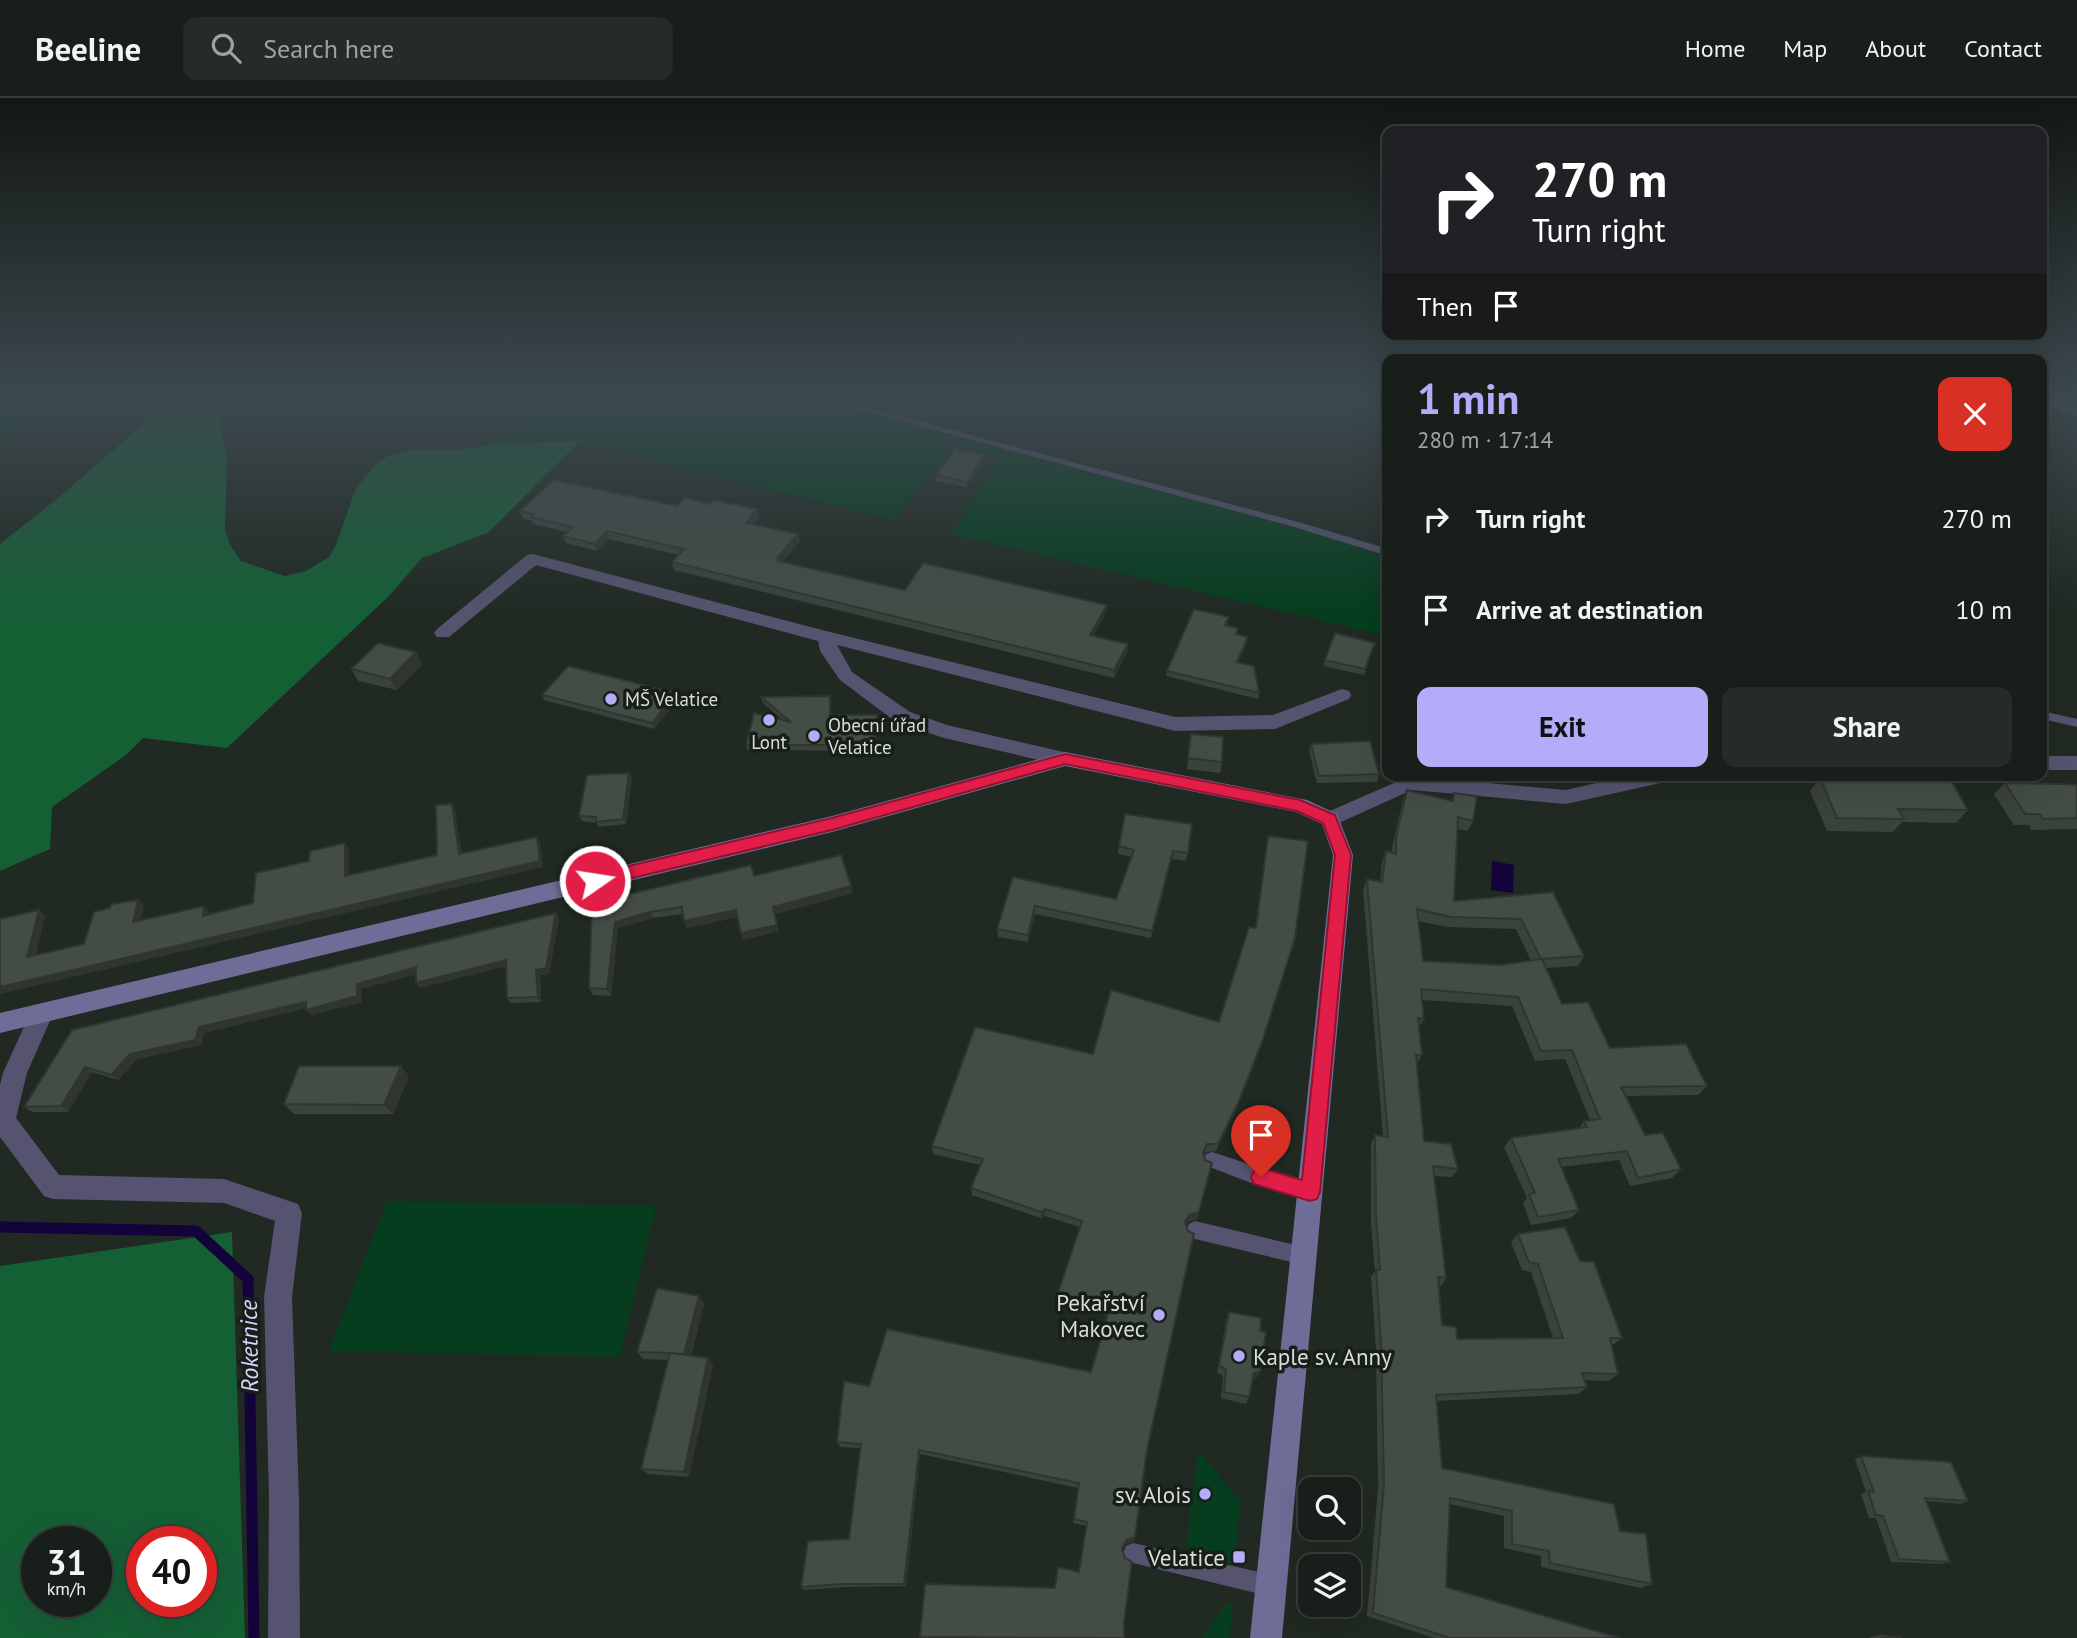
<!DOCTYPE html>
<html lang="en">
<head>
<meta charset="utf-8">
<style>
  :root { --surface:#181f1a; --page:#252c27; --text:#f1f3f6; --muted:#9fa2a2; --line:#363d39; --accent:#b3adf9 }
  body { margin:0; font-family:"PT Sans",sans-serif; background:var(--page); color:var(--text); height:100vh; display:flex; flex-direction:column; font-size:26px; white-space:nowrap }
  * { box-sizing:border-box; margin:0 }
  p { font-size:23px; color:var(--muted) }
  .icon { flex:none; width:38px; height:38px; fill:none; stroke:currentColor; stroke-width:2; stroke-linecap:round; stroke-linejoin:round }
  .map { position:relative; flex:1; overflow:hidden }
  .details { position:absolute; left:1382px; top:256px; width:665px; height:427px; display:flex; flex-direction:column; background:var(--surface); border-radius:14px; box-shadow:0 7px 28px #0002,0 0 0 2px var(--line) }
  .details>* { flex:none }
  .guide { position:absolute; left:1382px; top:28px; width:665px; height:214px; border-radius:14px; box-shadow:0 7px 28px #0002,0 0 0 2px var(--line); background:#202124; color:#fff; overflow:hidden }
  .controls { position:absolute; left:1298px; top:1379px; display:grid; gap:14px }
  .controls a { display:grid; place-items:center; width:63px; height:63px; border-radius:14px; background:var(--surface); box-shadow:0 7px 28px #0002,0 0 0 2px var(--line); font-size:35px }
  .speed { position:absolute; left:21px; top:1428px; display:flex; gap:14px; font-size:35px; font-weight:700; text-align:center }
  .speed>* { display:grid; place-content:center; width:91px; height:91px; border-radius:50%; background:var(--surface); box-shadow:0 7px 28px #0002,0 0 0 2px var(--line); line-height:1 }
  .speed small { font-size:18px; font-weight:400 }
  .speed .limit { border:10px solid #d22; background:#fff; color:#111 }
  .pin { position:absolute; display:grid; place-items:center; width:60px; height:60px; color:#fff; margin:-72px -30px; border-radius:50% 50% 50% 0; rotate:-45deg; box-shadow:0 0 7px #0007 }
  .pin .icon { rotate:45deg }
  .me { position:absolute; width:77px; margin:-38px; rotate:77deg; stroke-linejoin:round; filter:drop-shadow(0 0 5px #0008) }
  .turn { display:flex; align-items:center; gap:24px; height:147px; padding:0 35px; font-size:32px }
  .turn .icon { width:91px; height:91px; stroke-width:2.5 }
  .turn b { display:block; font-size:49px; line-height:60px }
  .then { display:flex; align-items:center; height:66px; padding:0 35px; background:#0003; gap:14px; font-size:26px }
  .round { display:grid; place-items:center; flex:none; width:74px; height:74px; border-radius:14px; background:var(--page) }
  .headline { display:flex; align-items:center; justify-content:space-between; height:119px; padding:0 35px }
  h1 { font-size:42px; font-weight:800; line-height:52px; color:var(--accent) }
  .action { display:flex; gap:14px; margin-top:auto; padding:14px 35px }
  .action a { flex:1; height:80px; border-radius:14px; background:var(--accent); color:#111; font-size:28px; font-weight:800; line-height:80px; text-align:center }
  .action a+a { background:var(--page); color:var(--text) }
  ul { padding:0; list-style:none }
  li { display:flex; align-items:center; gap:21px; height:91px; padding:0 35px }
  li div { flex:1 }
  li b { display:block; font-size:26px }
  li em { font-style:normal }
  header { display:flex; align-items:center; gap:42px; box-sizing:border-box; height:98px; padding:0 35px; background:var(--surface); border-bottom:2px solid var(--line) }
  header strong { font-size:33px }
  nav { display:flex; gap:38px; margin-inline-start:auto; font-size:24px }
  .search { width:490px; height:63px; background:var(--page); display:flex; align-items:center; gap:18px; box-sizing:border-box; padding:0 24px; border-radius:14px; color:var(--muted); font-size:26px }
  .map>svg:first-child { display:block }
</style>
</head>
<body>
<header>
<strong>Beeline</strong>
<div class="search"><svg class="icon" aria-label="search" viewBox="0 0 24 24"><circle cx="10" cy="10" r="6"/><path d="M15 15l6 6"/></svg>Search here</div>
<nav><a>Home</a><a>Map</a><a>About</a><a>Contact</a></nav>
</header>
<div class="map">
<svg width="2077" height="1540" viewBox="0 0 2077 1540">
  <rect width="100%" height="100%" fill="#202922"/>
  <path fill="#053d1e" d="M0,300H20L27,311L20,325L0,347Z
    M551,300H808L1347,444L1388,462V538L951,436L1000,358L952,345L895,422L580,343L490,347L511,335Z
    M387,1103L656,1108L620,1259L329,1253Z
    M1198,1352L1241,1404L1234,1466L1188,1456V1434Z
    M1226,1505L1233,1507L1229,1540H1202Z"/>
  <path fill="#155f35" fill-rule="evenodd" d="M209,300L218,317L227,360L225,431L230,447L241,463L285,478L306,473L329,459L336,447L356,390L378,364L388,358L407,352H456L490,347L580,343L489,434L422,460L389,498L227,650L143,640L126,657L52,709L50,751L0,773V446L57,401L173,300Z
    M232,1134L245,1540H0V1168ZM37,1444H96V1503H37ZM142,1444H201V1503H142Z"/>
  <path fill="#14023b" d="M1492,763L1514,767L1513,795L1491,792Z"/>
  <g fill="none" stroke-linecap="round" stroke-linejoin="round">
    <path stroke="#14023b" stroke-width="11" d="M0,1129L196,1133L248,1181L254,1540"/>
    <path fill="#55536f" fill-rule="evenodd" d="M816,300H832L1302,425L1388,451V458L1294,429Z
      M2042,613L2077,621V629L2042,621Z
      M1212,1054L1316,1088L1319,1094L1316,1100C1299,1106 1232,1077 1212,1070L1206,1068L1204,1062L1206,1056Z
      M1195,1123L1304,1149L1310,1152L1313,1158L1310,1164L1304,1167L1195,1141L1189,1138L1186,1132L1189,1126Z
      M1133,1445L1272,1477L1279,1481L1283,1488L1279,1495L1272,1499L1133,1465L1126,1462L1123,1455L1126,1448Z"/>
    <path fill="#55536f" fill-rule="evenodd" d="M533,456L826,533L1175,619L1273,617L1342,591L1349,593L1351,597L1349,601L1275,631L1175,633L837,547L852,574L910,614L947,627L1072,656L1075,661L1072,666L1065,668L944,640L896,624L840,582L820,553L818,543L536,467L449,539H437L434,535L437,531L527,457Z
      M2042,658H2077V672H2042Z
      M1631,677H1675L1672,682L1665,684L1566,706L1412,692L1330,729L1323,726L1320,721L1323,716L1410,678L1566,692Z
      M41,906L49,909L53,916L27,975L16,1020L59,1077L224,1081L298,1106L302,1115L292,1199L299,1400L300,1540H268L269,1400L264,1199L275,1123L224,1105L53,1101L44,1098L0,1039V987L3,975L33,909Z"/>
    <path fill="#6f6c98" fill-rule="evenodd" d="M2042,300H2056L2077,309V318L2042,305Z
      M1065,654L1307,702L1337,716L1353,757L1282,1540H1250L1333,757L1322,726L1296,714L1065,668L832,734L0,935V915L832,718Z"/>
  </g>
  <path fill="#3a423c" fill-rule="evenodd" d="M984,357V363L966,389L936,383V377Z
    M677,408L759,419L753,426L798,436L800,444L782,464L905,492L1107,507L1106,514L1093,538L1128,546L1127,554L1114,580L674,472L672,464L679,457L609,441L597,453L566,445L563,438L567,434L533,426L532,423L523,420L520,413Z
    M1228,524L1227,527L1237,536L1248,539L1247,544L1238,564L1259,595L1258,601L1166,578L1167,573Z
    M1375,545L1364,577L1324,568L1325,562Z
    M423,566L397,592L358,583L351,571Z
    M542,597L678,601L654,631L544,602Z
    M761,599L831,604V617H877L878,623L874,653L748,652L746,647L783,622L762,604Z
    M1191,636L1222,664L1220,675L1187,671Z
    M1311,646L1379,676L1377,684L1317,685L1309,653Z
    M629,675L632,680L626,726L599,729L597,725L582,723L579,718Z
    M1906,679L1968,712L1956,725L1902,724L1893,734L1827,733L1810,693L1820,680L1903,682Z
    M2005,685L2077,687V731L2031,732L2029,727H2014L1994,696Z
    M1407,692L1451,703L1454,695L1473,723L1468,733L1457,731L1454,803L1553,794L1584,858L1578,868L1546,870L1562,906L1610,950L1707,988L1698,997L1626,998L1645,1037L1681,1071L1672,1080L1630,1088L1619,1062L1561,1069L1579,1112L1571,1120L1531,1127L1523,1105L1527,1100L1504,1049L1511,1040L1579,1030L1584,1023L1590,1022L1565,961L1535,963L1512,908L1422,902L1424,921L1419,930L1422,957L1417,966L1424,1043L1458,1071L1452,1079L1434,1078L1446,1180L1441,1188L1438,1187L1442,1227L1457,1241L1553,1240L1531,1174L1522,1172L1511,1144L1518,1136L1580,1163L1622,1240L1613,1247H1611L1618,1276L1609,1283L1584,1282L1587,1289L1578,1296L1436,1303L1442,1370L1620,1433L1652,1486L1641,1490L1541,1469V1458L1504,1450V1418L1450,1406L1446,1489L1620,1540H1434L1367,1518L1378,1391L1376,1251L1371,1179L1375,1173L1371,1126V1046L1375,1037L1383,1038L1363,792L1367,781L1380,784L1382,764L1386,753L1392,755V749L1403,702ZM1418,823L1447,829L1516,831L1531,863L1500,867L1423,863Z
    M1192,726L1186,763L1172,761L1151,840L1035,816L1028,844L998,839L997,831L1013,779L1116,801L1131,759L1118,756L1119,748Z
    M1268,738L1261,949L1237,1010L1216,1053L1205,1054L1204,1056L1198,1121L1188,1124L1186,1127L1147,1352L1134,1443L1125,1446L1122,1451L1124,1540H921L1055,1490L1079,1474L1086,1428L1073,1425L1078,1390L920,1356L906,1488L846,1489L804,1492L801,1489L849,1441L860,1350L840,1349L837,1344L869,1288L1091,1274L1107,1218L1057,1204V1198L1080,1129L1045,1118L1041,1120L972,1097L971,1090L980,1067L933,1056L932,1048L1093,956L1219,924L1255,830Z
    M754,778L853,795L775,816L779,833L743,842L738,819L687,830L683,816L653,820L618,830L611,898L593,897L589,890L592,805Z
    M559,820L549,876L540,877L541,904L511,905L507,900L506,868L420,890L416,885V876L361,891L362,904L311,917L306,910L204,935L201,947L137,961L118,982L92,974L68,1014H32L24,1009L72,932Z
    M409,978L393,1016H294L284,1006Z
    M704,1206L691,1258L708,1260L713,1267L689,1379L648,1376L641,1371L668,1262L643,1261L637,1254Z
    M1229,1214L1257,1280L1253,1281L1249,1299L1246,1306L1221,1300L1223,1278L1217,1274L1226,1222Z
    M1861,1358L1968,1403L1960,1406L1926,1403L1950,1464L1942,1466L1891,1464L1876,1420H1869L1861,1396L1866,1394L1855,1361Z
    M1881,1537L1902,1540H1867Z"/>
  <path fill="#2f3631" d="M984,357V363L966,389V384Z
    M757,411L759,419L748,432L746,425Z
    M607,433L609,441L597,453L595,446Z
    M798,436L800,444L781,465V468L777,460Z
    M1107,507L1106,514L1090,545V537Z
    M1248,539L1247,544L1236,570L1237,564Z
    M1128,546L1127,554L1114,580V572Z
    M416,554L423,566L397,592L390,581Z
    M676,595L678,601L654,631L652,625Z
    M877,617L878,623L874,653L873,647Z
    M629,675L632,680L626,726L623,721Z
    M452,706L455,712L463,762L459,756Z
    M537,739L540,745L543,769L0,896V889Z
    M345,745L349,751V784L345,778Z
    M1173,753L1172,761L1151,840L1152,833Z
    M851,788L853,795L775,816L779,833L743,842L741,835L773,809Z
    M138,802L144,807L139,829L133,824Z
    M204,808L210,814L209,823L203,818Z
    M1035,808V816L1028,844V837Z
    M39,812L45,818L34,865L27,859Z
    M736,812L738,819L687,830L684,823Z
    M650,814L653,820L618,830L611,898L607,891L615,824Z
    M556,815L559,820L549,876L540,877L541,904L538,899L536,872Z
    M1295,840L1261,949L1237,1010L1216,1053Z
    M506,862L510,867L420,890L416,885Z
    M416,869L420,875L361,891L362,904L311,917L306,912L357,886Z
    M306,904L311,909L204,935L201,947L137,961L118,982L111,977L130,956L199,929Z
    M401,968L409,978L393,1016L384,1007Z
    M85,969L92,974L68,1014L61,1008Z
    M1045,1111V1118L1041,1120V1114Z
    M1199,1114L1198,1121L1188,1124L1184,1131L1185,1124L1189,1117Z
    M699,1198L704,1206L689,1263L684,1256Z
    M708,1260L713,1267L689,1379L684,1374Z
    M1260,1273L1257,1280L1251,1282L1254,1275Z
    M919,1352L920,1356L906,1488L904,1486Z
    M1135,1439L1134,1443L1125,1446L1121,1454L1126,1442Z"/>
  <path fill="#434d46" stroke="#2f3631" stroke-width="2" fill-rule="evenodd" d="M955,351L984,357L966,384L936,377Z
    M554,382L677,408L685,400L710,406L713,402L757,411L746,425L798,436L777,460L780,461L778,463L905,492L923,465L1107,507L1090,537L1128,546L1114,572L672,464L684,451L607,433L595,446L563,438L573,429L531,419L534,416L520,413Z
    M1194,511L1229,519L1225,527L1238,530L1236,536L1248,539L1237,564L1254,568L1259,595L1167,573Z
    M1335,535L1375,545L1365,571L1325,562Z
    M378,545L416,554L390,581L351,571Z
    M568,568L676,595L652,625L542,597Z
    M830,598V617H877L873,647H746L754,615L791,624L761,599Z
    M1191,636L1223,639L1222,664L1188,660Z
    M1370,643L1379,676L1319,678L1311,646Z
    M629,675L623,721L596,724V719L579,718L587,677Z
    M1906,679L1950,680L1968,712L1898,711L1904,721L1837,720L1820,680L1908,682Z
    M2005,685L2060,686L2077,687V720L2043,721L2040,716H2025Z
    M1407,692L1453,703L1454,695L1477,698L1473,723L1458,719L1454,803L1553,794L1584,858L1542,861L1562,906L1588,904L1610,950L1686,946L1707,988L1621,989L1645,1037L1663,1035L1681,1071L1638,1080L1627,1053L1558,1061L1579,1112L1538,1119L1529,1096L1535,1095L1511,1040L1587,1029L1584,1023L1600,1021L1572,952L1541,953L1518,899L1421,891L1424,921L1418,920L1422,957H1416L1424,1043L1451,1046L1458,1071L1433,1068L1446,1180L1438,1179L1442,1227L1456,1229L1457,1241L1563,1240L1538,1166L1529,1164L1518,1136L1565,1129L1580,1163L1594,1164L1622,1240H1610L1618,1276L1582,1275L1587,1289L1436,1297L1442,1370L1614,1406L1620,1433L1646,1436L1652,1486L1550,1465L1549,1453L1512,1446V1413L1450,1400L1446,1489L1620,1540H1450L1373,1515L1384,1386L1381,1244L1376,1172H1380L1376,1118L1375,1037L1388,1039L1367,781L1382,784L1386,753L1396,756V739ZM1417,811L1451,819L1521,821L1541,861L1500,867L1423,863Z
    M452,706L459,756L537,739L540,763L0,889V821L39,812L27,859L84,846L94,814L110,810L111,806L138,802L133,824L204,808L203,818L253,805L256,775L309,763L310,753L345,745V778L437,757L436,707Z
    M1125,716L1192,726L1188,755L1173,753L1152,833L1035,808L1028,837L997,831L1013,779L1116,801L1134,752L1119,748Z
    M1268,738L1308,743L1295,840L1263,941L1239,1003L1218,1046H1207L1203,1054L1205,1062L1212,1065L1199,1114L1189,1117L1185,1124L1188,1133L1194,1136L1147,1352L1135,1439L1126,1442L1122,1451L1125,1460L1132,1464L1124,1524V1540L920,1539L925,1486L1055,1490L1058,1469L1079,1474L1087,1424L1074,1421L1079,1385L919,1352L904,1486H843L801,1489L808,1443L849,1441L861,1346L837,1344L844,1283L869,1288L887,1231L1091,1274L1109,1213L1057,1198L1082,1123L1045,1111L1041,1114L971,1090L983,1061L932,1048L975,929L1093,956L1111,892L1219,924L1249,829L1256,830Z
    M841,757L851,788L773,809L777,827L741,835L736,812L684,823L682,809L650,814L615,824L607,891L589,890L592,805L751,767L754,778Z
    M556,815L546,870L536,872L538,899L507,900L506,862L416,885V869L357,886V898L306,912V904L199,929L195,942L130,956L111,977L85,969L61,1008L24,1009L72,932Z
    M299,968H401L384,1007L284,1006Z
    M657,1190L699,1198L684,1256L671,1255L708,1260L684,1374L641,1371L670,1255L637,1254Z
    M1229,1214L1261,1220L1260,1233L1266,1234L1260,1273L1254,1275L1249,1299L1224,1294L1226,1272L1219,1267Z
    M1861,1358L1951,1364L1968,1403L1925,1400L1950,1464L1899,1461L1883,1418L1876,1417L1868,1393L1874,1394Z
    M1881,1537L1902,1540H1882Z"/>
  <linearGradient id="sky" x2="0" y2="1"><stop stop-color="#121713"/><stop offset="0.58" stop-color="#3c494f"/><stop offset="1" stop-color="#3c494f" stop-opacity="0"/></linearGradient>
  <rect width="2077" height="516" fill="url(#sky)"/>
  <path fill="#e11d48" stroke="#92132f" stroke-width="2" d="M1065,656L1300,702L1335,717L1351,757L1320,1094L1317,1101L1310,1103L1261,1088L1254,1086L1251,1079L1254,1073L1261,1070L1302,1082L1335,757L1323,725L1297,713L1065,666L832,732L595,789L587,783L595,776L832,720Z"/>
  <g fill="#b3adf9" stroke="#171f19" stroke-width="2.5">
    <circle cx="611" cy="601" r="7"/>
    <circle cx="769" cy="622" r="7"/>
    <circle cx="814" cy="638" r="7"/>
    <circle cx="1159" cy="1217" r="7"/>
    <circle cx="1239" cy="1258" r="7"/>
    <circle cx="1205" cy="1396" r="7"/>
    <rect x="1232" y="1452" width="14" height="14" rx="3.5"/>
  </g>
  <g text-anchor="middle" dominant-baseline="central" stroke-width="7" stroke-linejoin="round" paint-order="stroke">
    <g font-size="19" fill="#d8ddd9" stroke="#171f19" text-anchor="start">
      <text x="625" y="601">MŠ Velatice</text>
      <text x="828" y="627">Obecní úřad<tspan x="828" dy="22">Velatice</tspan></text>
      <text x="769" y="644" text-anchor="middle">Lont</text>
    </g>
    <g font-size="23" fill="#d8ddd9" stroke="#171f19" text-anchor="end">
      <text x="1145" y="1204">Pekařství<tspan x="1145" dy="26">Makovec</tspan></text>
      <text x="1253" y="1258" text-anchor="start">Kaple sv. Anny</text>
      <text x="1191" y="1396">sv. Alois</text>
      <text x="1225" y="1459">Velatice</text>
    </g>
    <g font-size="24" font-style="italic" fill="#d6d5fb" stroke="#171f19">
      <text transform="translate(249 1248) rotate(-91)">Roketnice</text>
    </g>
  </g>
</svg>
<div class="controls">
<a><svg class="icon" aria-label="search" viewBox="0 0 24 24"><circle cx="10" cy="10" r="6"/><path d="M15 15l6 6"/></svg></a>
<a><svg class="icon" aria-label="layers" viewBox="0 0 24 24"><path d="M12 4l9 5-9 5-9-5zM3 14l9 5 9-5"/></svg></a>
</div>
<div class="speed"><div>31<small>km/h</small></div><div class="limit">40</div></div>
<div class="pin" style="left:1261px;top:1079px;background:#d93025"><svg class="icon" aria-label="arrive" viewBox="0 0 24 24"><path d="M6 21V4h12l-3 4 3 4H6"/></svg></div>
<svg class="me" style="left:595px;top:783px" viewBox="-20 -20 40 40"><circle r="17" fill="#e11d48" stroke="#fff" stroke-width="3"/><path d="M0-11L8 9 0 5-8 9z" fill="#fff"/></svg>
<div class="guide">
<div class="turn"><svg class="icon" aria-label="right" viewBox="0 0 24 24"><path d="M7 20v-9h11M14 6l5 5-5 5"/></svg><div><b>270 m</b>Turn right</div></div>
<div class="then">Then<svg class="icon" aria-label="arrive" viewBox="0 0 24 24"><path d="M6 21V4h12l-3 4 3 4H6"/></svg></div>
</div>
<section class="details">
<div class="headline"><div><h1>1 min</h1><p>280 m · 17:14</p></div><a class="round" style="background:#d93025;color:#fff"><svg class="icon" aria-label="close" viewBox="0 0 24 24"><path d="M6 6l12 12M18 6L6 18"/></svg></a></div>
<ul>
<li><svg class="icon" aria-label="right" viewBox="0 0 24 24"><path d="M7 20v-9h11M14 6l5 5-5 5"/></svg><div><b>Turn right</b></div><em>270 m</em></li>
<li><svg class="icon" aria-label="arrive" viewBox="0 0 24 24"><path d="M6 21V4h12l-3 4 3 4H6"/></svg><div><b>Arrive at destination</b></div><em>10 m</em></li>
</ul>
<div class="action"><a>Exit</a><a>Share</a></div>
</section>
</div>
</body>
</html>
